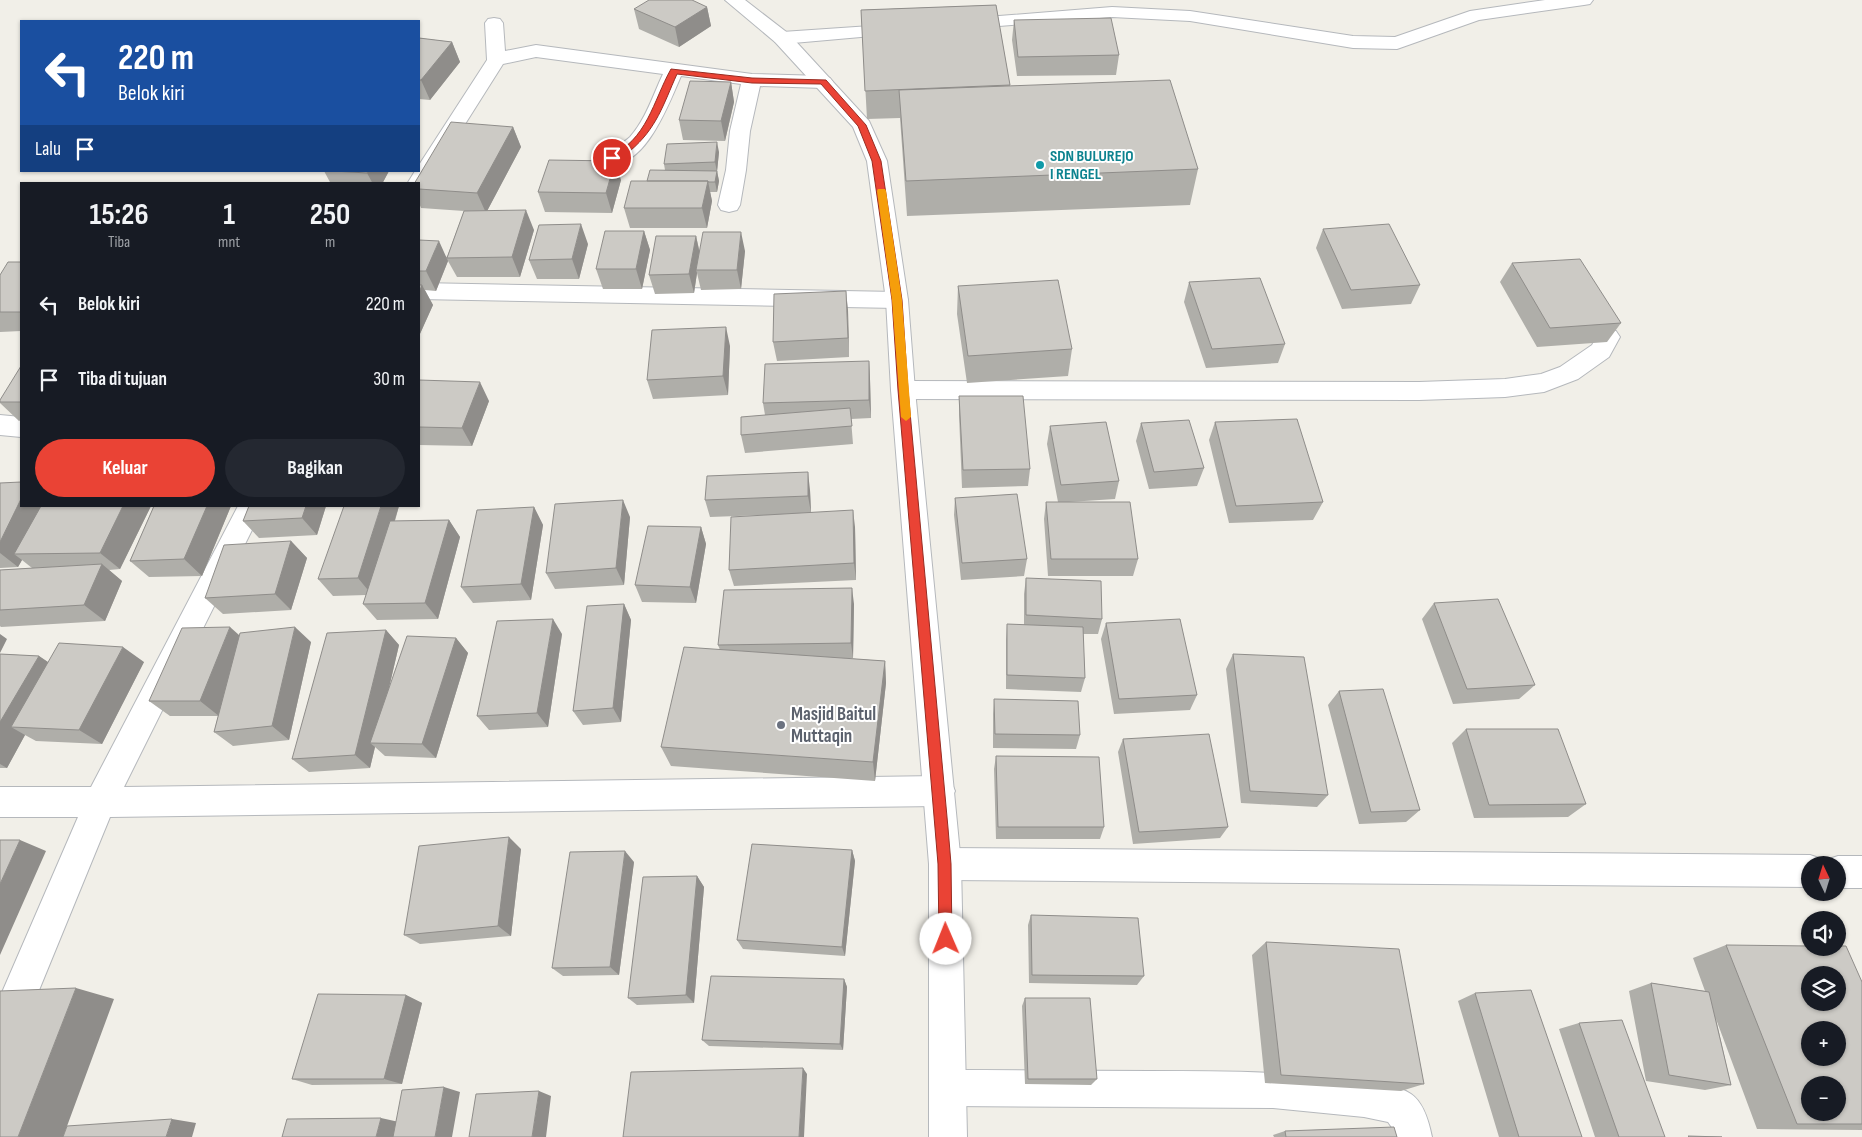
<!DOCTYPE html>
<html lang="id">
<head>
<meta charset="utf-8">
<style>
  :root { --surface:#171b24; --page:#242831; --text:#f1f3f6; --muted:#9ea1a6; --accent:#ea4335 }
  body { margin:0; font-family:"Sofia Sans Condensed",sans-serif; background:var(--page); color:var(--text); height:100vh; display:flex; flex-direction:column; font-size:19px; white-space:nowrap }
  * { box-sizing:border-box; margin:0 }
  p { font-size:16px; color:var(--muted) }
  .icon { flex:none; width:28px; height:28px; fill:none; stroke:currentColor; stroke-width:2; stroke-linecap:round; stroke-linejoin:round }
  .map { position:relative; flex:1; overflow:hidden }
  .side { position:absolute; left:20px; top:182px; width:400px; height:325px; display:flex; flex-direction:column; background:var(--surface); border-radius:0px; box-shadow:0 1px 4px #0004 }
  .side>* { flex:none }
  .hud { position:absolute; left:20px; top:20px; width:400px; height:152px; border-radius:0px; box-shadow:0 1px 4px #0004; background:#1a4fa0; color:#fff; overflow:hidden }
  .needle { width:32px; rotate:356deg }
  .tools { position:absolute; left:1801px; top:856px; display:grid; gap:10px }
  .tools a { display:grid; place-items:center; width:45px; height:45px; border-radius:50%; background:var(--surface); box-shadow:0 1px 4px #0004; font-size:25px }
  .pin { position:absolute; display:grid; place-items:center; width:42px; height:42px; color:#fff; margin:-21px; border:2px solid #fff; border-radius:50%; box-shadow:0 1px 5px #0007 }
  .me { position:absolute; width:55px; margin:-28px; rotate:359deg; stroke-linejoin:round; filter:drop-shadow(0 0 4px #0008) }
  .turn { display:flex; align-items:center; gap:18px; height:105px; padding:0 15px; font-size:22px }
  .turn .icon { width:65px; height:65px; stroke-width:2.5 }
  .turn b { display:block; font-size:35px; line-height:42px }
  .then { display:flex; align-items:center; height:48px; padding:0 15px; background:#0003; gap:10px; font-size:19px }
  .eta { display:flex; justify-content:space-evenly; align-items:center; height:85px; text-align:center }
  .eta b { font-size:30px; font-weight:700; line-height:35px }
  .primary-button { display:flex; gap:10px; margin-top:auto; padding:10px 15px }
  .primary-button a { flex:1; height:58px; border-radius:30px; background:var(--accent); color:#fff; font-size:20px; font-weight:700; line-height:58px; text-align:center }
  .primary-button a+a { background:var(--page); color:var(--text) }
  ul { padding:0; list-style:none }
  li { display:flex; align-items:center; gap:15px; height:75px; padding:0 15px }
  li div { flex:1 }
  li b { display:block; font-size:19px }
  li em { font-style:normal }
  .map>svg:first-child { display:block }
</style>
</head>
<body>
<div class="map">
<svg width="1862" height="1137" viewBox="0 0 1862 1137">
  <rect width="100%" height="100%" fill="#f1efe8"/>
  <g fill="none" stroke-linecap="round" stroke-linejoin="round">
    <defs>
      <path id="minor" d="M1545,0H1593L1590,4L1584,5L1479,20L1397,49L1353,48L1190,21L1112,17L961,29L955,28L952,24L955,20L961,19L1112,7L1190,11L1353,36L1395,37L1470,11Z
        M494,18L500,19L503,23L505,51L536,45L752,74L823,76L830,78L833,82L830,86L823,88L760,86L750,131L746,170L740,205L737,210L729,212L721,210L718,205L726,170L730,131L741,84L681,76C669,103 644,173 605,163L602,158C608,149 622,145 630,137C646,119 653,95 663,74L536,57L503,64L424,189L419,190V184H407L415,171H419V165L487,60L485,23L488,19Z
        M900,24L906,25L909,29L906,33L782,44L775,42L773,38L775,34L782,32Z
        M419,283L897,292L905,294L908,300L905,306L897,308L419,299Z
        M1608,329L1616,331L1620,337L1609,357L1578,379L1544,392L1505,397L1419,400L903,399L894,396L891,390L894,384L903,381L1419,382L1505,379L1541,374L1560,367L1592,345L1600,331Z
        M0,415L21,417V437L0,435Z
        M238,506H264L124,787L939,776L950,780L955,791L950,802L939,806L110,817L35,1000L13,1048L0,1053V997L78,817H0V787H91Z
        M945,848L1810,855L1822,859L1824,865H1810V887L945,880L933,875L929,864L933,853Z
        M1838,856H1862V888H1838V865H1825L1826,860Z
        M948,1070C1015,1070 1082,1071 1149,1071C1210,1071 1269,1071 1330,1077C1353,1080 1392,1081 1411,1094C1424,1103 1429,1122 1432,1137H1394L1393,1129L1388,1122L1364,1117L1273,1108L948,1106L935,1101L930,1088L935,1075Z"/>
      <path id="tertiary" d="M725,0H745L789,34L869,121L887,161L908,300L915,390L961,864L967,1137H929V864L891,390L886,300L867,161L853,127L775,42Z"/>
    </defs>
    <use href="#minor" stroke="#b5b8bc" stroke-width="2"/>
    <use href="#tertiary" stroke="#b5b8bc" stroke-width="2"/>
    <use href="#minor" fill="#fff" fill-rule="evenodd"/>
    <use href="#tertiary" fill="#fff" fill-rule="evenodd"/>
  </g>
  <path fill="#afaea9" d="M996,5L1010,86L1198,169L1190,205L907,216L900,118L867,119L861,10Z
    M707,7L711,26L679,47L639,29L634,9Z
    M1014,20L1119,55L1116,75L1017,76L1012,40Z
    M419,38L452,42L460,62L430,100L419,99Z
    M731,82L734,102L725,141L683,140L679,120Z
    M513,127L521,147L487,211L534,230L520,277H457L448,261L436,291L425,290L433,305L419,336V240L447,257L464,211L421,208L419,203V184Z
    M719,152L717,171L719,181L717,192H710L712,201L707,228H630L624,208L647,181L665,170L664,164Z
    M324,171H389L382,184H331Z
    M621,180L612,213L545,212L538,192Z
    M1323,229L1420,285L1411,304L1342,309L1316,248Z
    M644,231L650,250L642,289H603L596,269Z
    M696,236L700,253L745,251L741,289L701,290L697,273L694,293L655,294L649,275Z
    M588,244L579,279H537L529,260Z
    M21,262V331L0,332V275Z
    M1512,263L1621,323L1607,342L1537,347L1500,282Z
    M1189,282L1285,344L1278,363L1206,368L1184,302Z
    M958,286L1072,349L1068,376L967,383L957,314Z
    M848,310L849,357L777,361L773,342Z
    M730,346L728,395L653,399L647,380Z
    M869,361L870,379L871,418L851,419L853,444L745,453L741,435L765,415L763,403Z
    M419,380L489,401L472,446L419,445Z
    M959,396L1030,469L1028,486L962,488L959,415Z
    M0,402H21V420L19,421L0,403Z
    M1215,422L1323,502L1313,520L1229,523L1209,440Z
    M1141,423L1204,468L1197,486L1149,489L1136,441Z
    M1050,426L1119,481L1115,499L1069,502L1138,559L1133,576H1048L1044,519L1046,502H1058L1047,444Z
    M0,483L21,506H151L120,569L109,570L122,581L105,621L1,627L0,626V570L32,568L22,560L18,567L0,568Z
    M810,490L811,512L855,527L856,580L734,586L729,570L767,515L710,517L705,500Z
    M955,498L1027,559L1024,576L961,580L954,515Z
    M154,506H231L202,576L149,577L130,561Z
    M249,506H326L317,535L259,538L243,521Z
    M399,506L395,521L449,520L460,537L438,619L377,620L363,604L366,595L333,596L318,579Z
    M534,507L543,525L531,600L473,603L461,587Z
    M630,517L624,585L555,589L546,573Z
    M701,527L706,544L696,603L642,602L635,585Z
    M291,541L307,558L291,610L223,614L205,598Z
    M1026,578L1102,619L1098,634H1083L1085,678L1081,692L1006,689V640L1007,624L1024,625V594Z
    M1434,603L1535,685L1519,699L1453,704L1422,619Z
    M624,604L631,620L621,722L583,725L573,711Z
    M854,604L853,658H843L885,661L886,683L875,781L671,766L661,747L720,650L718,645Z
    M1106,623L1197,695L1190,710L1114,714L1101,639Z
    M386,630L399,645L389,688L456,638L468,653L436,758L385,756L375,747L370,768L309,772L292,759Z
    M562,634L548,727L489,730L477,716Z
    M239,635L311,642L289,740L233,746L214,732L218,716H170L149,701Z
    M0,654L39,656L48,662H144L102,744L36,741L25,735L7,768H0Z
    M1233,654L1328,795L1317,807L1241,803L1226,669Z
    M1339,691L1420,810L1406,822L1359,824L1328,705Z
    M994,699L1080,735L1076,749L993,748V714Z
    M1466,729L1586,804L1568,817L1474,818L1452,743Z
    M1123,739L1228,827L1220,838L1133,844L1118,752Z
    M996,756L1104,827L1100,839H996L994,769Z
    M521,849L511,936L420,944L404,935Z
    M852,850L855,861L845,956L743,949L737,940Z
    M634,862L619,975L563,976L552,968Z
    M697,876L704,887L694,1003L637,1005L628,998Z
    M1031,915L1144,976L1137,985L1029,983L1028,925Z
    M1266,942L1424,1084L1401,1091L1265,1083L1252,955Z
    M1726,945L1862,982V1130L1757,1129L1716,1019L1731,1085L1705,1090L1646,1081L1629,991L1651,983L1705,991L1693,958Z
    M844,979L847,987L843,1050L709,1046L702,1040Z
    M1475,993L1582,1137H1499L1458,1001Z
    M406,995L422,1003L402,1084L312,1085L292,1079Z
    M1025,998L1097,1079L1091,1085L1025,1084L1022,1006Z
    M1579,1023L1665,1137H1595L1559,1029Z
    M1285,1131L1397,1137H1274L1273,1135Z"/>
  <path fill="#8f8d8a" d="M707,7L711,26L679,47L675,27Z
    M452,42L460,62L430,100L421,80Z
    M731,82L734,102L725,141L721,121Z
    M513,127L521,147L486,213L477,193Z
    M717,142L719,152L717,172L715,162Z
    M615,161L621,180L612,213L606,193Z
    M368,171H389L382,184H373L367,173Z
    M717,171L719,181L717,192L715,182Z
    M708,181L712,201L707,228L702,208Z
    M526,210L534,230L520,277L512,257Z
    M581,224L588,244L579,279L572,259Z
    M644,231L650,250L642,289L636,269Z
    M741,232L745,251L741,289L737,270Z
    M696,236L700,255L696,270L697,273L694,293L689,274Z
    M439,241L448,261L436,291L426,271Z
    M422,285L433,305L419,336V293Z
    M846,291L848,310L849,357L848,338Z
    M726,327L730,346L728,395L723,376Z
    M869,361L870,379L871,418L869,400Z
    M480,382L489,401L472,446L462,428Z
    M808,472L810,490L811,513L808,496Z
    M21,499V506H48L14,554L22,560L18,567L0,553V542Z
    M623,500L630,517L624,585L616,568Z
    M123,506H151L120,569L100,553Z
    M207,506H231L202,576L184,559Z
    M306,506H326L317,535L302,518Z
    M381,506H399L372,595L358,578Z
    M534,507L543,525L531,600L521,584Z
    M853,510L855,527L856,580L854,563Z
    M449,520L460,537L438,619L425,603Z
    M701,527L706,544L696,603L690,587Z
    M291,541L307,558L291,610L275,594Z
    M102,564L122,581L105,621L84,605Z
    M852,588L854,604L853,658L851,643Z
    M624,604L631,620L621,722L613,708Z
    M553,619L562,634L548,727L537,713Z
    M230,627L248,643L219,716L200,701Z
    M295,627L311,642L289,740L272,726Z
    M386,630L399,645L376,743H370L375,747L370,768L355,755Z
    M0,634L7,639L0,653Z
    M456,638L468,653L436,758L422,744Z
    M123,647L144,662L102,744L79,730Z
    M39,656L61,671L11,727L25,735L7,768L0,764V722Z
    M885,661L886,683L875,781L873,762Z
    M509,837L521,849L511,936L498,926Z
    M20,840L46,851L0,955V884Z
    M852,850L855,861L845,956L842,947Z
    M625,851L634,862L619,975L610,967Z
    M697,876L704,887L694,1003L686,995Z
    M844,979L847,987L843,1050L840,1044Z
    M76,988L114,999L63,1137H18Z
    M406,995L422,1003L402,1084L384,1079Z
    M803,1068L807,1074L804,1137H799Z
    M444,1087L460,1092L452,1137H435Z
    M539,1091L551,1096L546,1137H532Z
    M381,1118L399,1122L395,1137H376Z
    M172,1119L196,1123L192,1137H166Z"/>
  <path fill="#cccac5" stroke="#8f8d8a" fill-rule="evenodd" d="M649,0H692L707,7L675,27L634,9Z
    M996,5L1010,85L865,91L861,10Z
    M1111,18L1119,55L1018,57L1014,20Z
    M419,38L452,42L421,80H419Z
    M1170,80L1198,169L906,181L899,90Z
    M690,81L731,82L721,121L679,120Z
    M451,122L513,127L477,193L419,189V184H414Z
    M717,142L715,162L664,164L667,144Z
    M549,160L615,161L606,193L538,192Z
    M650,170L717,171L715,182H708V181H647Z
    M333,171H368L367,173Z
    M631,181H708L702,208H624Z
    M526,210L512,257L447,258L464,211Z
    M581,224L572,259L529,260L539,225Z
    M1389,224L1420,285L1351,290L1323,229Z
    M605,231H644L636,269H596Z
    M703,232H741L737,270H696Z
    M656,236H696L689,274L649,275Z
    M419,240L439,241L426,271H419Z
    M1580,259L1621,323L1550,328L1512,263Z
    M8,262H21V312H0V275Z
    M1260,278L1285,344L1212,349L1189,282Z
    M1058,280L1072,349L968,356L958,286Z
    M419,285H422L419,293Z
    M846,291L848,338L773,342L774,294Z
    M726,327L723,376L647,380L652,330Z
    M869,361V400L763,403L765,364Z
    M21,366V402H0V400Z
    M419,380L480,382L462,428L419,427Z
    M959,396H1023L1030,469L963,470Z
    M850,408L852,426L741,435V417Z
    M1297,419L1323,502L1236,506L1215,422Z
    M1189,420L1204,468L1154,472L1141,423Z
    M1106,422L1119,481L1061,485L1050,426Z
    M808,472V496L705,500L707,476Z
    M21,482V499L0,542V483Z
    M1017,494L1027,559L962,563L955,498Z
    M623,500L616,568L546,573L555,504Z
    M1046,502H1130L1138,559H1051Z
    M41,506H123L100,553L14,554Z
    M154,506H207L184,559L130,561Z
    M249,506H306L302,518L243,521Z
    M344,506H381L358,578L318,579Z
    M534,507L521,584L461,587L477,510Z
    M853,510L854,563L729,570L731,517Z
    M449,520L425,603L363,604L390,521Z
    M648,526L701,527L690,587L635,585Z
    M291,541L275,594L205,598L224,545Z
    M102,564L84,605L0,610V570Z
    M1026,578L1101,581L1102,619L1026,615Z
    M852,588L851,643L718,645L724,590Z
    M1498,599L1535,685L1467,689L1434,603Z
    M624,604L613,708L573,711L587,606Z
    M553,619L537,713L477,716L497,621Z
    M1180,619L1197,695L1119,699L1106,623Z
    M1007,624L1083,627L1085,678L1007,675Z
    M230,627L200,701H149L182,628Z
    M295,627L272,726L214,732L240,633Z
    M386,630L355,755L292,759L327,633Z
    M407,636L456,638L422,744L370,743Z
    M59,643L123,647L79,730L11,727Z
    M684,647L885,661L873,762L661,747Z
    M0,654L39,656L0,722Z
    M1233,654L1304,657L1328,795L1250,791Z
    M1383,689L1420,810L1371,812L1339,691Z
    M994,699L1078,701L1080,735L995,734Z
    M1466,729H1558L1586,804L1489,805Z
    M1209,734L1228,827L1139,832L1123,739Z
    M996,756L1099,757L1104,827H998Z
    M509,837L498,926L404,935L419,846Z
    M0,840H20L0,884Z
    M752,844L852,850L842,947L737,940Z
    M625,851L610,967L552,968L570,852Z
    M697,876L686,995L628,998L643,877Z
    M1031,915L1138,918L1144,976L1032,975Z
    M1266,942L1399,949L1424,1084L1281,1075Z
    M1726,945L1810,946V948H1838V946H1846L1862,982V1124H1797ZM1810,975H1838V1002H1810ZM1810,1030H1838V1058H1810ZM1810,1085H1838V1112H1810Z
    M711,976L844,979L840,1044L702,1040Z
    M1651,983L1709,992L1731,1085L1669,1075Z
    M76,988L18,1137H0V991Z
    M1531,990L1582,1137H1519L1475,993Z
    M318,994L406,995L384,1079H292Z
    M1025,998H1090L1097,1079H1028Z
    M1622,1020L1665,1137H1619L1579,1023Z
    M803,1068L799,1137H623L631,1072Z
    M444,1087L435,1137H393L402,1090Z
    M539,1091L532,1137H469L476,1094Z
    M381,1118L376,1137H282L287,1119Z
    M172,1119L166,1137H63L67,1126Z
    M1394,1127L1397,1137H1286L1285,1131Z
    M1688,1136L1722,1137H1689Z"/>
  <path fill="#ea4335" stroke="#982c22" d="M671,69L752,78L826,80L866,125L881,161L902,300L908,390L948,828L951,864L952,939L950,944L946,946L941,944L939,939L938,864L935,828L898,390L892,300L872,161L858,126L821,84L752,83L677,74C663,105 657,128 630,151C624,156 618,161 609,160V156C647,141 653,101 671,69Z"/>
  <path fill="#f59e0b" d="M878,189H885L886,191L902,300L911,417L906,421L901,417L892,300L877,191Z"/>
  <circle fill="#0f9aa8" stroke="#fff" stroke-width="2" cx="1040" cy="165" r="5"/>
  <circle fill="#6b7280" stroke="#fff" stroke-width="2" cx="781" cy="725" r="5"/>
  <g text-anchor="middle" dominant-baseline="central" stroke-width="4" stroke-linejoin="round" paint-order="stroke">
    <g font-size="16" font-weight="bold" fill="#0d838f" stroke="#fff" text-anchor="start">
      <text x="1050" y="156">SDN BULUREJO<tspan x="1050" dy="18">I RENGEL</tspan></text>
    </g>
    <g font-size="19" font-weight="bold" fill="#5b616d" stroke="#fff" text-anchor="start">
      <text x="791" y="714">Masjid Baitul<tspan x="791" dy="22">Muttaqin</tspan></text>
    </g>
  </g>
</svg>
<div class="tools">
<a><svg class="needle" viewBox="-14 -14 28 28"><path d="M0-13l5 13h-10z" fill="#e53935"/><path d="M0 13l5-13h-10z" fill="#9ea1a6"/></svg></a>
<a><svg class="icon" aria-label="sound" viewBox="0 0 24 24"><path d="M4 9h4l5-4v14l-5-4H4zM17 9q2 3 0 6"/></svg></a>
<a><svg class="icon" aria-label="layers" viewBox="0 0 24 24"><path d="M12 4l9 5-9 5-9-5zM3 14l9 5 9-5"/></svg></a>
<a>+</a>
<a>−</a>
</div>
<div class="pin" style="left:612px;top:158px;background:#d93025"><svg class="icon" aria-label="arrive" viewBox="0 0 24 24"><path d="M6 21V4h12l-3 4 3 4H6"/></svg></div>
<svg class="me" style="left:946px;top:939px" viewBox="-20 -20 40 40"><circle r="19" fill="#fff"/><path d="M0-13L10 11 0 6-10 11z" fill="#ea4335"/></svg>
<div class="hud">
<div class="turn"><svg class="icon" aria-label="left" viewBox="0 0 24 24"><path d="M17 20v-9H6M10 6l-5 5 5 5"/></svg><div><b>220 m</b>Belok kiri</div></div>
<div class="then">Lalu<svg class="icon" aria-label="arrive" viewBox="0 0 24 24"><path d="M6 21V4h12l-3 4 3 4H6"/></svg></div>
</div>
<section class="side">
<div class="eta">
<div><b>15:26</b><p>Tiba</p></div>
<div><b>1</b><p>mnt</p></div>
<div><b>250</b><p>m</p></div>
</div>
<ul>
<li><svg class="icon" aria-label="left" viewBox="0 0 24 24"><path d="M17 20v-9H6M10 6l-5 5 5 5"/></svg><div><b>Belok kiri</b></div><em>220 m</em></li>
<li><svg class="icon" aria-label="arrive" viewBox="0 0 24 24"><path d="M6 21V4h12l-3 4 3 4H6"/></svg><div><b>Tiba di tujuan</b></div><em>30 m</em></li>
</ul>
<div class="primary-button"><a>Keluar</a><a>Bagikan</a></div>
</section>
</div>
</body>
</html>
